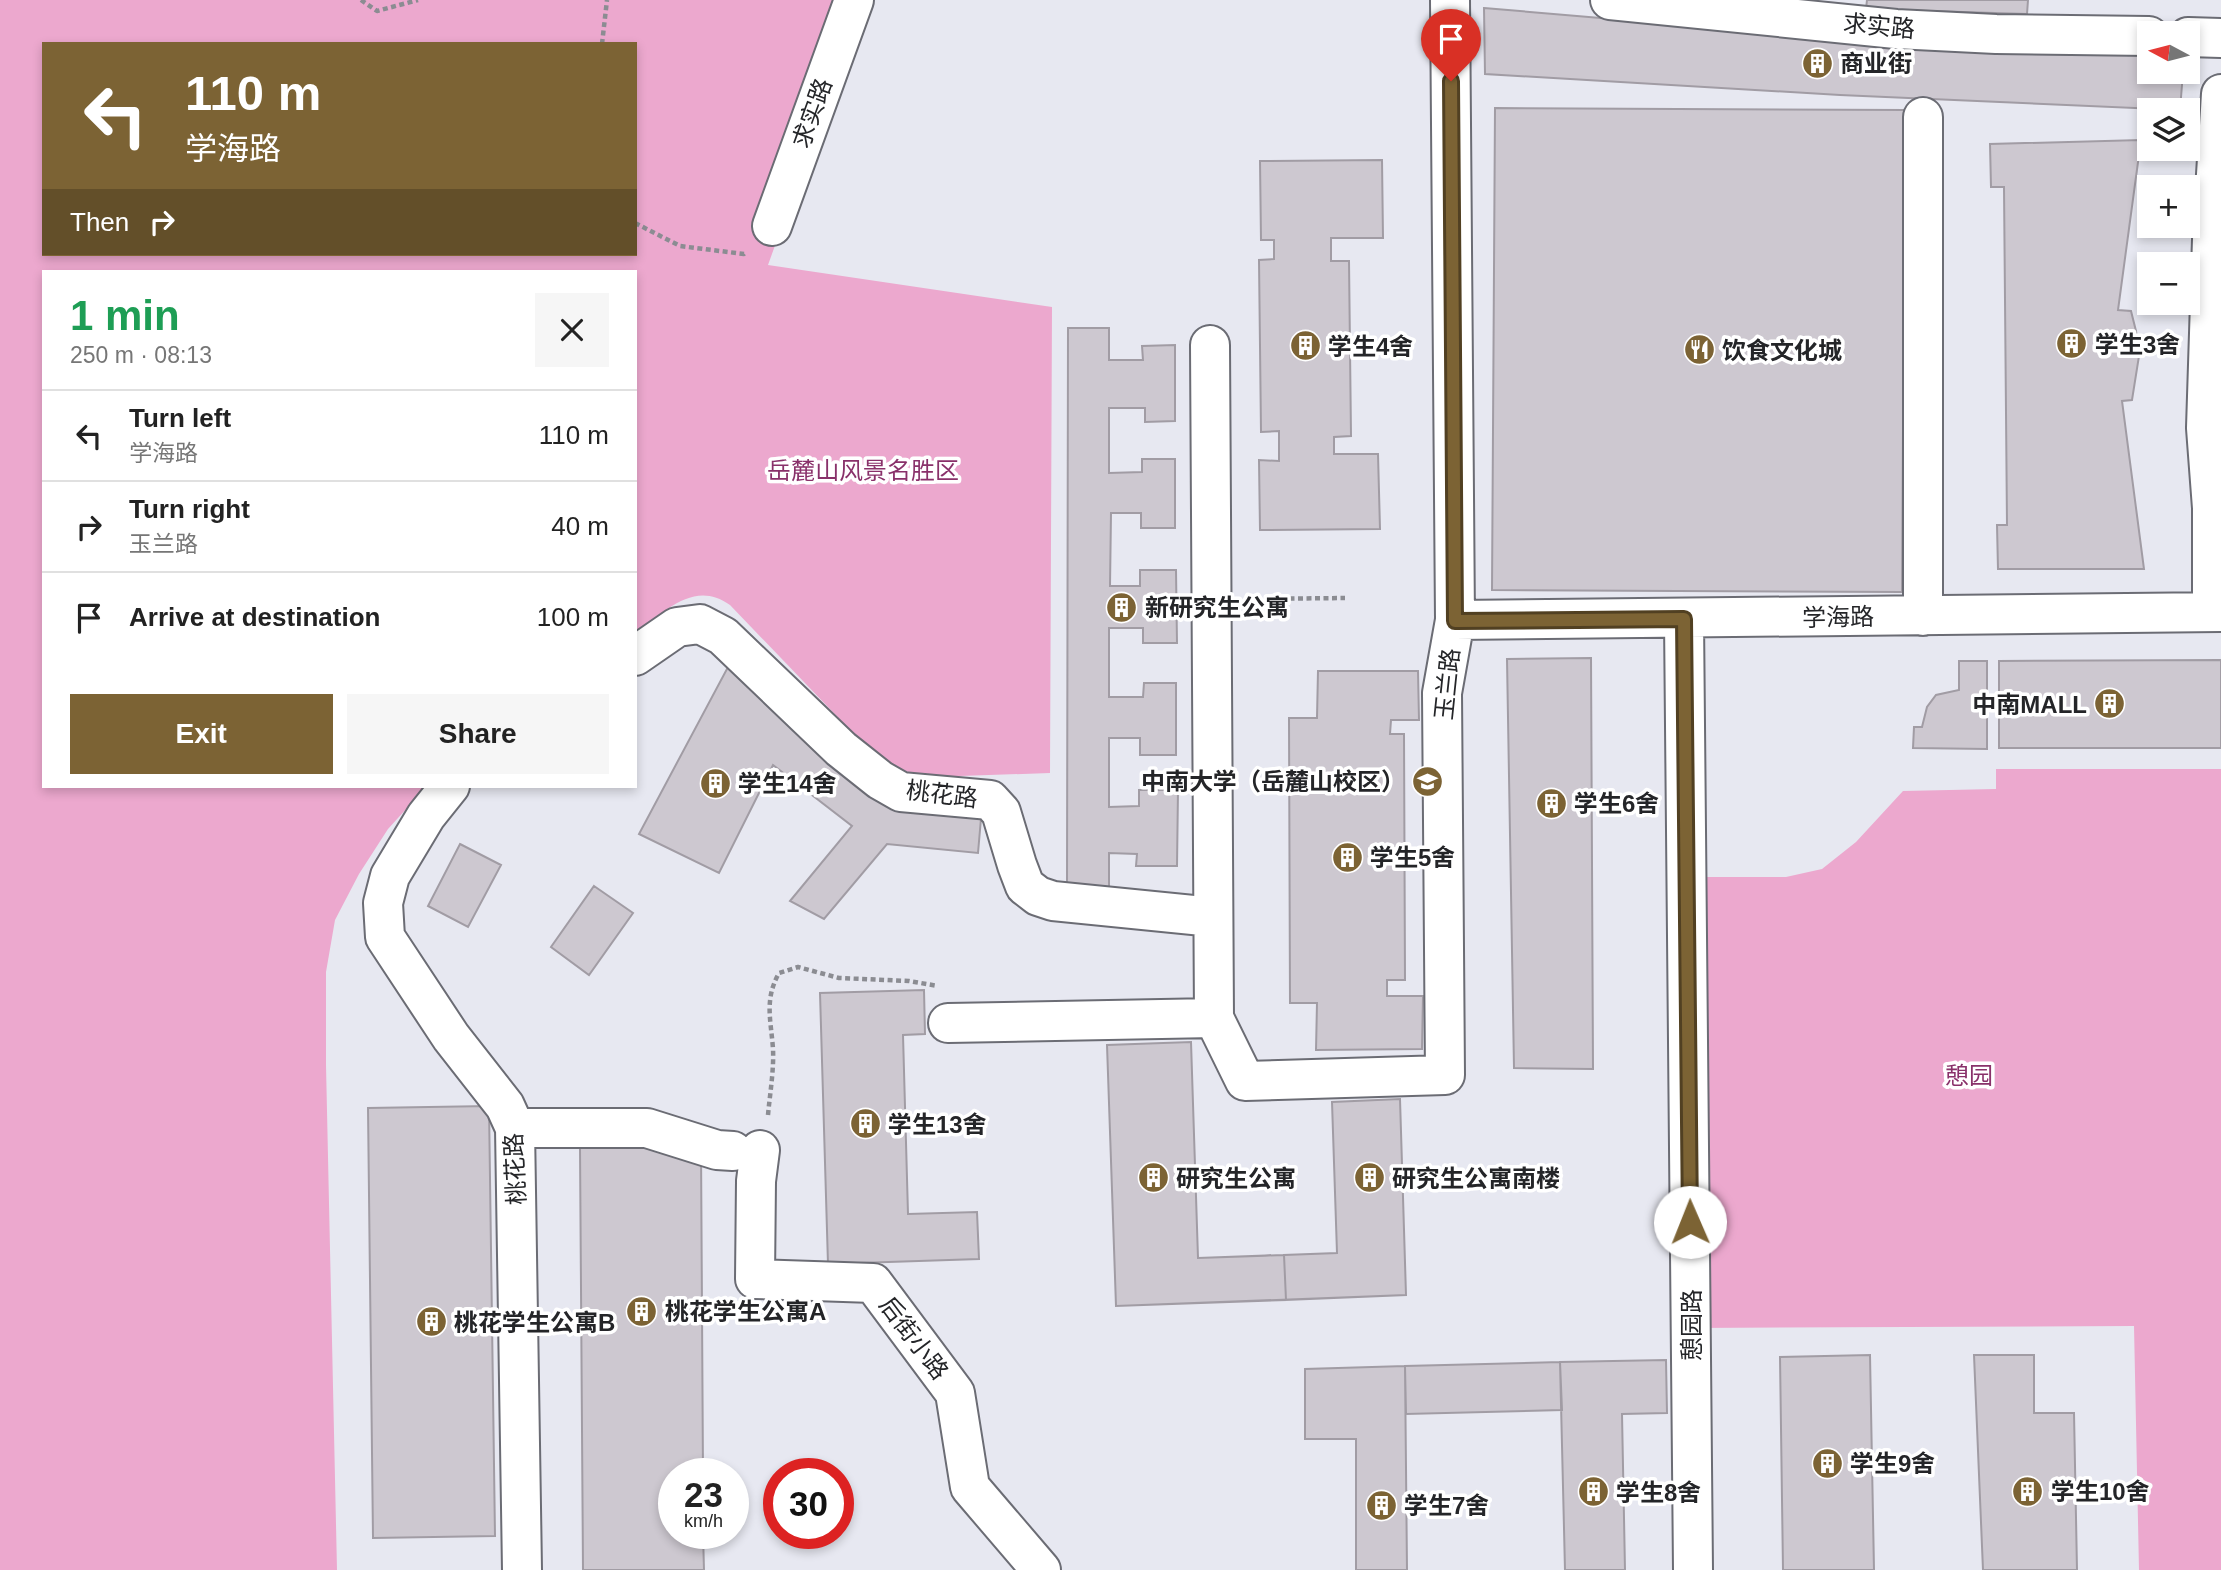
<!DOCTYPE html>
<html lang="en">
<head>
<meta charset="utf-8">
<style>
  :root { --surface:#fff; --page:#f6f6f6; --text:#222; --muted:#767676; --line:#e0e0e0; --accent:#7c6334 }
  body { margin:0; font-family:Arial,"Noto Sans SC",sans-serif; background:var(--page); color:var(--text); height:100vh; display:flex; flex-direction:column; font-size:26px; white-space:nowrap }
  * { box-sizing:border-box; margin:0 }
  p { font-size:23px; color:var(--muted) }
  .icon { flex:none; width:38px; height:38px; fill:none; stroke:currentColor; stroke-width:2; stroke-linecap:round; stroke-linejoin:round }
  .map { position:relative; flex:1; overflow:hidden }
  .sheet { position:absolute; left:42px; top:270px; width:595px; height:518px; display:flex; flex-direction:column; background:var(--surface); border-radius:0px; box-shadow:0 4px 10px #0003 }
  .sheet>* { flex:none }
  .banner { position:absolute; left:42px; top:42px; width:595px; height:214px; border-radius:0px; box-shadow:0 4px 10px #0003; background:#7c6334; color:#fff; overflow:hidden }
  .needle { width:46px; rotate:277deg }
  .buttons { position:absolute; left:2137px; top:21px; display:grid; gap:14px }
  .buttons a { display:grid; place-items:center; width:63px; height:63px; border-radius:0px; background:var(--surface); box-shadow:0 4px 10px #0003; font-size:35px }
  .speed { position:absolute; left:658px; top:1458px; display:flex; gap:14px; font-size:35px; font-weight:700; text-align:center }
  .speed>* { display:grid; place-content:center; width:91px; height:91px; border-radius:50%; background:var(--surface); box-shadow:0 4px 10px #0003; line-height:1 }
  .speed small { font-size:18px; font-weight:400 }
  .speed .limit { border:10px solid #d22; background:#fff; color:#111 }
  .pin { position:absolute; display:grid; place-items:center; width:60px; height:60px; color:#fff; margin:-72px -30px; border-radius:50% 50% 50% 0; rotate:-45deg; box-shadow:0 0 7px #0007 }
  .pin .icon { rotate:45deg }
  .me { position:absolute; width:77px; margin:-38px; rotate:359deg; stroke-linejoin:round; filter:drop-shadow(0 0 5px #0008) }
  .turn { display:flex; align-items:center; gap:24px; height:147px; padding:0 28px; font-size:32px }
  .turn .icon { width:91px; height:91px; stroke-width:2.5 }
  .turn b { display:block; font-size:49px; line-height:60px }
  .then { display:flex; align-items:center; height:66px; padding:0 28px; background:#0003; gap:14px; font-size:26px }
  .round { display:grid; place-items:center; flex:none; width:74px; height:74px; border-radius:0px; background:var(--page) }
  .head { display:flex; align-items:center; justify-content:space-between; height:119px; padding:0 28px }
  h1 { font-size:42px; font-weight:700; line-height:52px; color:#1e9e55 }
  .cta { display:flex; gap:14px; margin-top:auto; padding:14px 28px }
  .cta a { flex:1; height:80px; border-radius:0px; background:var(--accent); color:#fff; font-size:28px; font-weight:700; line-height:80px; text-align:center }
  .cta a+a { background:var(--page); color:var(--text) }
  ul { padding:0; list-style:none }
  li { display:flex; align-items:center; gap:21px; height:91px; padding:0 28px; border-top:2px solid var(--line) }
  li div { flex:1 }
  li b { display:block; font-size:26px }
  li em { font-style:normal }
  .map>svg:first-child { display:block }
</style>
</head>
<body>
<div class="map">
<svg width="2221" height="1570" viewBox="0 0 2221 1570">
  <rect width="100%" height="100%" fill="#e7e8f1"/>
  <path fill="#eca8ce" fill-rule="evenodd" d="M0,0H841L856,20L768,265L1052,307L1050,773L930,777L904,771L880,758L851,731L730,605C694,579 665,612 635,633V271H44V786H427L388,829L359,874L335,920L326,972V1065L337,1570H0ZM44,44H635V254H44Z
    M1996,769H2221V1570H2139L2134,1326L1691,1328L1687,877H1786L1822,869L1856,842L1903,791L1996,789Z"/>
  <path fill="#cdc8d0" stroke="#a19ca4" stroke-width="2" d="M1867,0H2028L2027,14L1866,9Z
    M1484,8L2021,54L2149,55V72H2183L2180,110L1840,95L1485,74Z
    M1495,108L1905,110L1902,592L1492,590Z
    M2141,140L2118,310L2131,311L2136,331L2139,356L2132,400L2122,401L2144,569H1998L1997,525H2007L2004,187H1991L1990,144Z
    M1382,160L1383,238H1331V261H1349L1351,436L1334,437V454H1378L1380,529L1260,530L1259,460L1279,461V431L1261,432L1259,260L1274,259V240H1261L1260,161Z
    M1068,328H1109V360H1143L1142,346L1175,345V421L1145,422V408H1109V473L1142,472V459H1175V528H1141V513H1111L1110,586H1140V570H1176L1177,643H1143V628H1109V697H1143L1144,683H1176V755H1140V738H1109V807L1139,806V790H1178L1177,866H1136L1137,854L1109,853V888L1067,889Z
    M1591,658L1593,1069L1514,1068L1507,659Z
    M2221,660V748H1999V661Z
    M1959,661H1987V749L1913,748L1914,727H1922L1927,707L1936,695L1959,690Z
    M728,667L885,801L982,807L978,853L887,844L824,919L790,901L852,826L773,765L719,873L639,834Z
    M1318,671H1418L1419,720H1391L1390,734H1404L1405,980H1387V996H1423L1422,1049L1316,1050L1317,1003H1290L1289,718H1317Z
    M460,844L501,865L468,927L428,906Z
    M594,886L633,913L589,975L551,947Z
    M924,990L925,1034L903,1035L908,1214L977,1212L979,1259L828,1264L820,993Z
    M1191,1042L1198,1258L1337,1253L1332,1102L1400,1099L1406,1295L1116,1306L1107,1045Z
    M1191,1042L1198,1258L1284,1255L1286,1300L1116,1306L1107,1045Z
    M1400,1099L1406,1295L1286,1300L1284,1255L1337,1253L1332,1102Z
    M489,1106L495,1536L373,1538L368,1108Z
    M701,1147L703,1474H674V1533H703L704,1570H583L580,1148Z
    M1870,1355L1874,1570H1783L1780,1357Z
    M1974,1355H2034V1413H2074L2077,1570H1983Z
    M1666,1360L1667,1413L1622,1414L1625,1570H1565L1560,1362Z
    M1560,1362L1562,1410L1406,1414L1405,1366Z
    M1405,1366L1407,1570H1356V1439H1305V1369Z"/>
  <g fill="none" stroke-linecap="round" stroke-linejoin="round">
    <defs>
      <path id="minor" d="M1610,0L1896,29L1996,34L2149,36
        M2188,37L2221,38
        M772,226L854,0
        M1210,345L1214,1018
        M2212,612V508L2206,428L2212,239L2221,94
        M1923,616V117
        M1684,619L1693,1570
        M1455,620L2221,612
        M635,656L677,627L700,624L723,636L841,749L880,780L901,792L990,800L1001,812L1017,865L1025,886L1038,896L1053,901L1213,917
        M450,786L426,816L390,876L383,903L385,937L451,1037L505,1106L515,1128L522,1570
        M948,1023L1214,1018L1245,1081L1445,1075L1442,693L1455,620L1450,0
        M515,1128H647L717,1150L733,1151
        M760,1150L756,1181L755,1279L873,1283L955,1393L970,1487L1041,1570"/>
    </defs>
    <use href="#minor" stroke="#6b6c74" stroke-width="42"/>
    <path stroke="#8b8c92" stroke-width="4.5" stroke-dasharray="5 3.5" stroke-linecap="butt" d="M361,0L377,11L418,0
      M602,44L607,0
      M635,223L680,246L744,254L746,252
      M1247,599L1345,598
      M768,1115C770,1093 774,1070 773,1049C771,1020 764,1000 779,973L798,967L839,978L909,981L938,986"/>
    <use href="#minor" stroke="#fff" stroke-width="38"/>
  </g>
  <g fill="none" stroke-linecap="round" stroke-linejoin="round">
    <defs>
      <path id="route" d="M1451,81L1455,621L1684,619L1690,1222"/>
    </defs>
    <use href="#route" stroke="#514022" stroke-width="18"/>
    <use href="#route" stroke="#7c6334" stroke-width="12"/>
  </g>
  <defs>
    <symbol id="building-disc" viewBox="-11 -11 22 22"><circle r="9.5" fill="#7c6334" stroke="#fff"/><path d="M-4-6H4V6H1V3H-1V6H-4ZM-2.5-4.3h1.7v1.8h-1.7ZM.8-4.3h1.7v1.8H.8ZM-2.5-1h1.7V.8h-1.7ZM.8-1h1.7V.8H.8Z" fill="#fff"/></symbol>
    <symbol id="restaurant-disc" viewBox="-11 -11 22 22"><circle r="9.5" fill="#7c6334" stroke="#fff"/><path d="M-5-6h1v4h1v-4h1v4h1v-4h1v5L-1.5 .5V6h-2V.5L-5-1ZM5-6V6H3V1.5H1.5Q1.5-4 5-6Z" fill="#fff"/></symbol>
    <symbol id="university-disc" viewBox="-11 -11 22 22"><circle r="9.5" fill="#7c6334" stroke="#fff"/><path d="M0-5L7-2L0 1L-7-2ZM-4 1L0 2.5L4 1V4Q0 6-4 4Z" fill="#fff"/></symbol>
  </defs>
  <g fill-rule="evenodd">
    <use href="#building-disc" x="1800" y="46" width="35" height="35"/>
    <use href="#building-disc" x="2054" y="326" width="35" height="35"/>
    <use href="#building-disc" x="1288" y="328" width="35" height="35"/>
    <use href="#restaurant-disc" x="1682" y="332" width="35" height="35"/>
    <use href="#building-disc" x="1104" y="590" width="35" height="35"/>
    <use href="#building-disc" x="2092" y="686" width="35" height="35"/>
    <use href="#university-disc" x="1410" y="764" width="35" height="35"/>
    <use href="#building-disc" x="698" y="766" width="35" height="35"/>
    <use href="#building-disc" x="1534" y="786" width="35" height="35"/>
    <use href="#building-disc" x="1330" y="840" width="35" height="35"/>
    <use href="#building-disc" x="848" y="1106" width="35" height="35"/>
    <use href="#building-disc" x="1136" y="1160" width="35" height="35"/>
    <use href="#building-disc" x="1352" y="1160" width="35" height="35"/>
    <use href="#building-disc" x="624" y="1294" width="35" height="35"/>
    <use href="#building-disc" x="414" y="1304" width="35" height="35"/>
    <use href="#building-disc" x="1810" y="1446" width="35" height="35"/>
    <use href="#building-disc" x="2010" y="1474" width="35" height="35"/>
    <use href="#building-disc" x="1576" y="1474" width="35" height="35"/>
    <use href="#building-disc" x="1364" y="1488" width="35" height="35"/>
  </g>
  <g text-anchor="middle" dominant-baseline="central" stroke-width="7" stroke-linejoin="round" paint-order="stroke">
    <g font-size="24" fill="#242528" stroke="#fff">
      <text transform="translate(1879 26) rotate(5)">求实路</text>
      <text transform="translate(812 113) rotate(-70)">求实路</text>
      <text transform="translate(1838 617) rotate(-1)">学海路</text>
      <text transform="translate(1447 684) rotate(-84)">玉兰路</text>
      <text transform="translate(942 794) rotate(7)">桃花路</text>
      <text transform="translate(515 1169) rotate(-93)">桃花路</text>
      <text transform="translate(1691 1325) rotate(-90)">憩园路</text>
      <text transform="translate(914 1338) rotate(53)">后街小路</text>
    </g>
    <g font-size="24" font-weight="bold" fill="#242528" stroke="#fff" text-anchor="start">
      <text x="1840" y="63">商业街</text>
      <text x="2095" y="344">学生3舍</text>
      <text x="1328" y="346">学生4舍</text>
      <text x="1722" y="350">饮食文化城</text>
      <text x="1145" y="607">新研究生公寓</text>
      <text x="2087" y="704" text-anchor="end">中南MALL</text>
      <text x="1405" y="781" text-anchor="end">中南大学（岳麓山校区）</text>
      <text x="738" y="783">学生14舍</text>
      <text x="1574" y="803">学生6舍</text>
      <text x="1370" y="857">学生5舍</text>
      <text x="888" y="1124">学生13舍</text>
      <text x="1176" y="1178">研究生公寓</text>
      <text x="1392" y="1178">研究生公寓南楼</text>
      <text x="665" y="1311">桃花学生公寓A</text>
      <text x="454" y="1322">桃花学生公寓B</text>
      <text x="1850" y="1463">学生9舍</text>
      <text x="2051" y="1491">学生10舍</text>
      <text x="1616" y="1492">学生8舍</text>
      <text x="1404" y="1505">学生7舍</text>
    </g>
    <g font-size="24" fill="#89316a" stroke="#fff">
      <text x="863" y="470">岳麓山风景名胜区</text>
      <text x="1969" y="1075">憩园</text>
    </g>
  </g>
</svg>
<div class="buttons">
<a><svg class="needle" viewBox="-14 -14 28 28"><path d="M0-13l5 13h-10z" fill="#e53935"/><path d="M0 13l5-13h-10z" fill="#767676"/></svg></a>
<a><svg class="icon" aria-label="layers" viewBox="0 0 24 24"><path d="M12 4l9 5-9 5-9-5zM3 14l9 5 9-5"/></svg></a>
<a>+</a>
<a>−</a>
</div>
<div class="speed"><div>23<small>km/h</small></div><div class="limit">30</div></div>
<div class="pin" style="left:1451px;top:81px;background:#d93025"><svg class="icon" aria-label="arrive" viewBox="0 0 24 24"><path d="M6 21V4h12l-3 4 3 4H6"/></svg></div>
<svg class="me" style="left:1690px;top:1222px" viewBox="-20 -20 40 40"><circle r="19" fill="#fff"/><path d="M0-13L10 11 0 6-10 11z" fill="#7c6334"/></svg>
<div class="banner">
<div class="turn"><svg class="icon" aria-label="left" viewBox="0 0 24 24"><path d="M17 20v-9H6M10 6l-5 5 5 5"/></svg><div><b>110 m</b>学海路</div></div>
<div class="then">Then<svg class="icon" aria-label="right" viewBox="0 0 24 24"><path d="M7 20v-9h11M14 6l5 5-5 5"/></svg></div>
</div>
<section class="sheet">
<div class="head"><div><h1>1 min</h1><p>250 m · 08:13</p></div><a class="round"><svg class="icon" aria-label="close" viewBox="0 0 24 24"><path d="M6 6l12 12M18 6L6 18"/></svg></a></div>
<ul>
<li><svg class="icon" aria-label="left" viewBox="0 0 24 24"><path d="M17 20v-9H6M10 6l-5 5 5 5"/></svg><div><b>Turn left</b><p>学海路</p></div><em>110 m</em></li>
<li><svg class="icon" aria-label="right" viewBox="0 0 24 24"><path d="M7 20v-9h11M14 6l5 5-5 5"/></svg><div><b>Turn right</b><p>玉兰路</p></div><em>40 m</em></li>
<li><svg class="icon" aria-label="arrive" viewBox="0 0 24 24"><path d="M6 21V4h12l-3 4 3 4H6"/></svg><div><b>Arrive at destination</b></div><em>100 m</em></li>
</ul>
<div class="cta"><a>Exit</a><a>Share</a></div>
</section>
</div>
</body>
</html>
